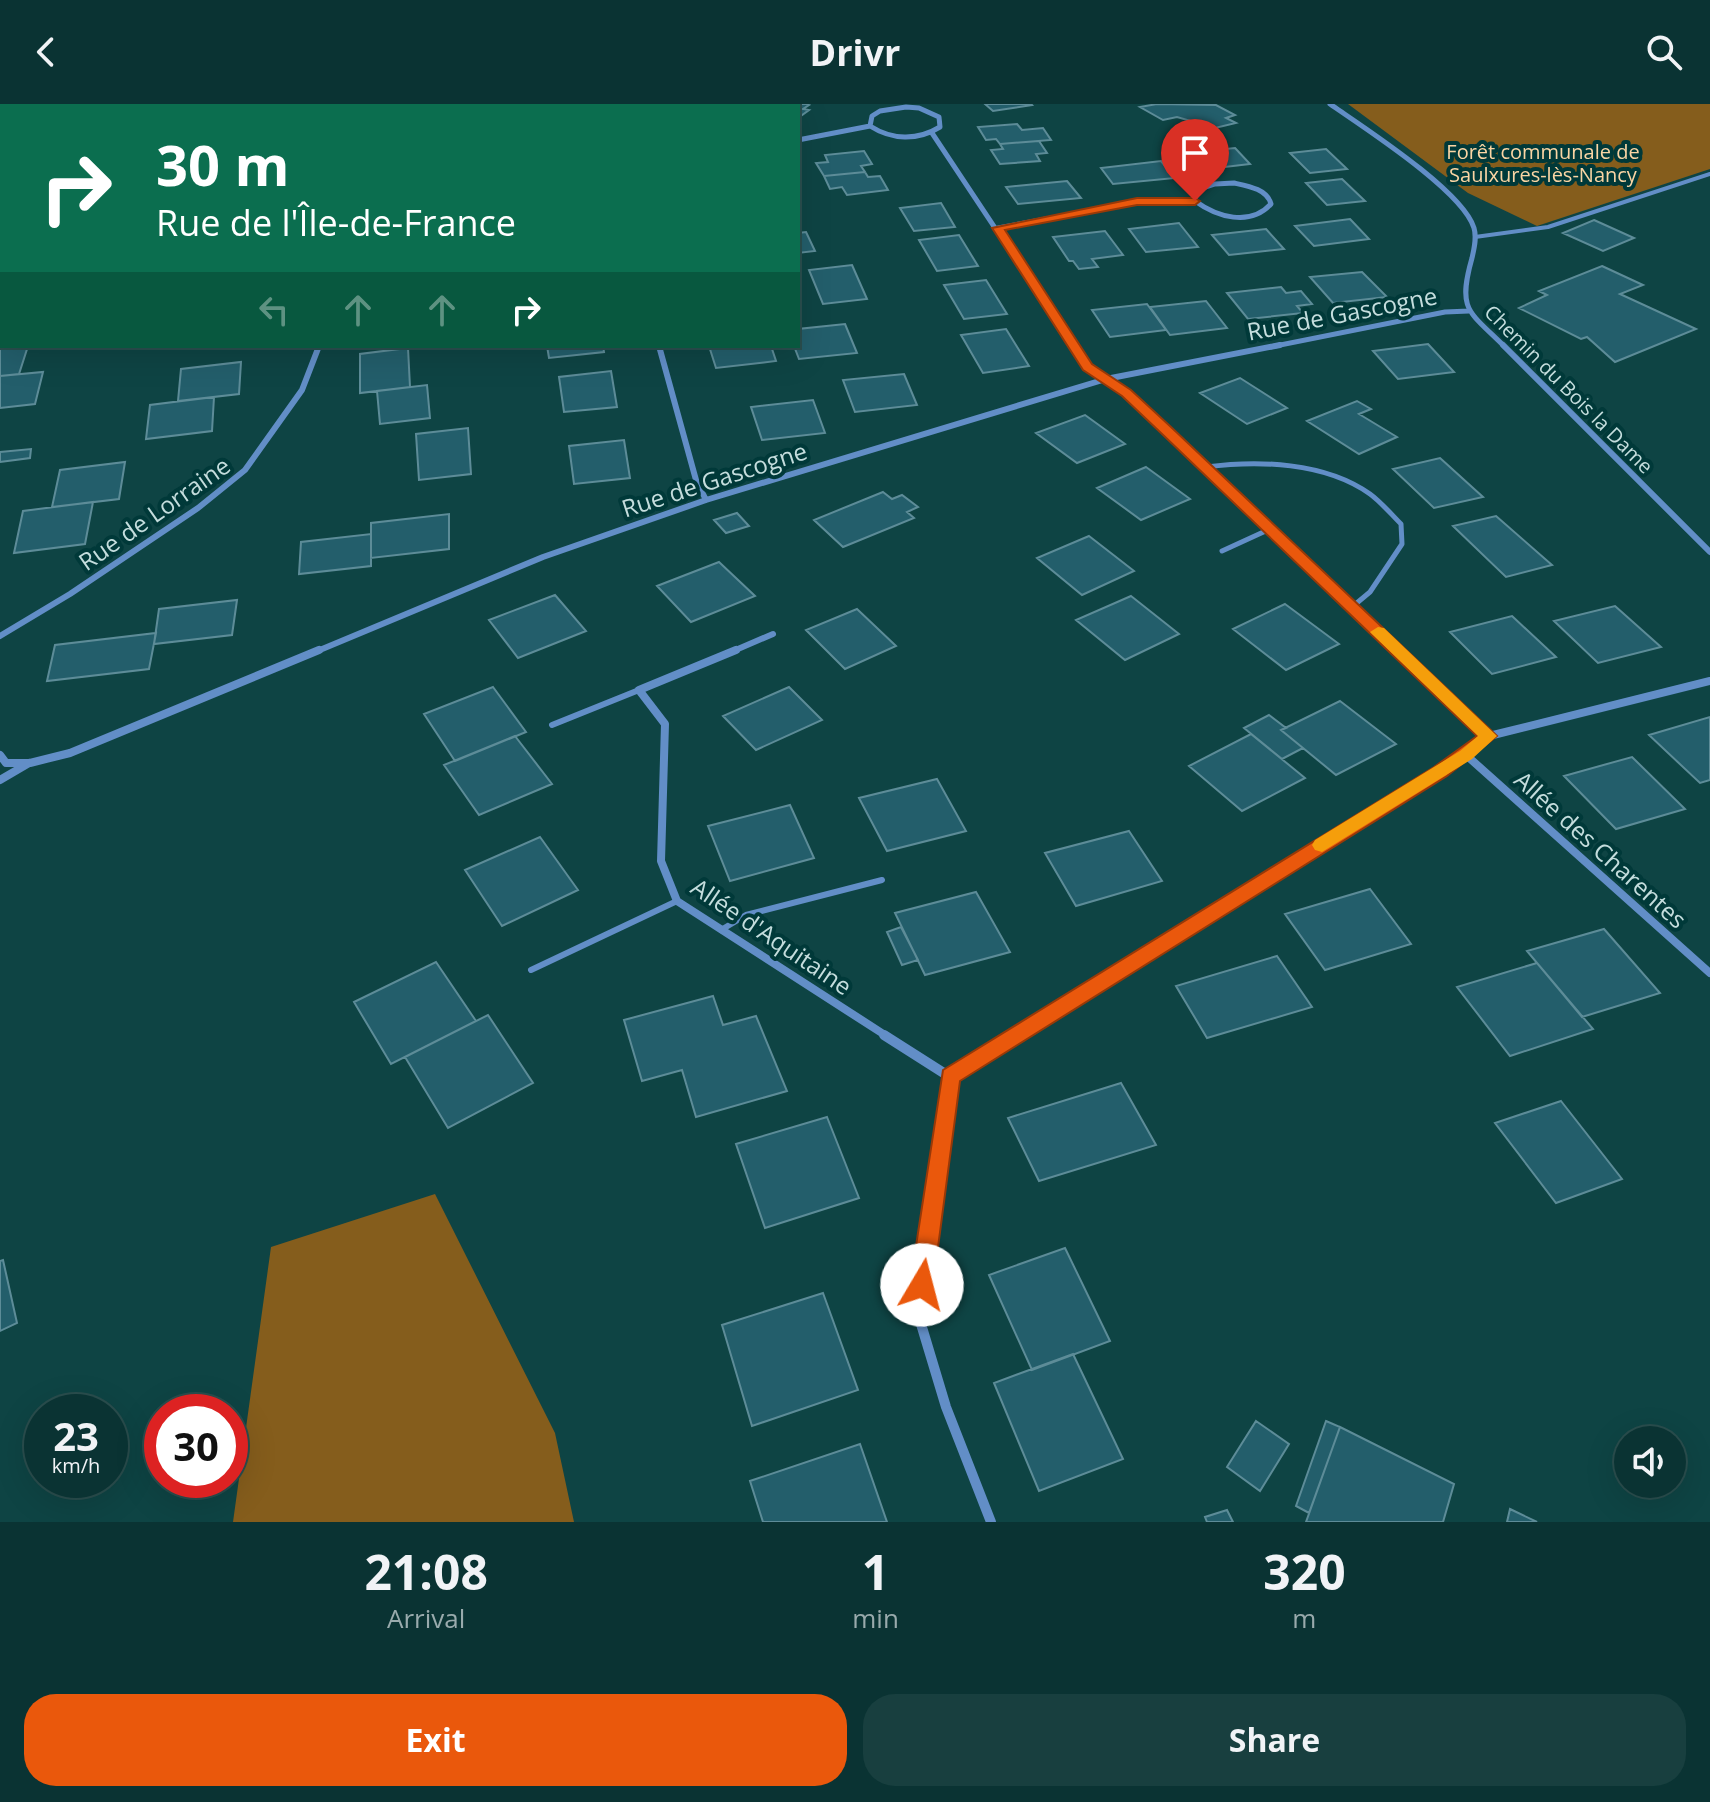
<!DOCTYPE html>
<html lang="en">
<head>
<meta charset="utf-8">
<style>
  :root { --surface:#0a3333; --page:#183f3f; --text:#f1f3f6; --muted:#99aaac; --line:#2a4e4e; --accent:#ea580c }
  body { margin:0; font-family:"Open Sans",sans-serif; background:var(--page); color:var(--text); height:100vh; display:flex; flex-direction:column; font-size:30px; white-space:nowrap }
  * { box-sizing:border-box; margin:0 }
  p { font-size:26px; color:var(--muted) }
  .icon { flex:none; width:44px; height:44px; fill:none; stroke:currentColor; stroke-width:2; stroke-linecap:round; stroke-linejoin:round }
  .map { position:relative; height:1418px; overflow:hidden }
  .side { display:flex; flex-direction:column; background:var(--surface); flex:1 }
  .side>* { flex:none }
  .guide { position:absolute; left:0px; top:0px; width:800px; height:244px; box-shadow:0 8px 32px #0002,0 0 0 2px var(--line); background:#0b6e4f; color:#fff; overflow:hidden }
  .tools { position:absolute; left:1614px; top:1322px; display:grid; gap:16px }
  .tools a { display:grid; place-items:center; width:72px; height:72px; border-radius:50%; background:var(--surface); box-shadow:0 8px 32px #0002,0 0 0 2px var(--line); font-size:40px }
  .speed { position:absolute; left:24px; top:1290px; display:flex; gap:16px; font-size:40px; font-weight:700; text-align:center }
  .speed>* { display:grid; place-content:center; width:104px; height:104px; border-radius:50%; background:var(--surface); box-shadow:0 8px 32px #0002,0 0 0 2px var(--line); line-height:1 }
  .speed small { font-size:20px; font-weight:400 }
  .speed .limit { border:12px solid #d22; background:#fff; color:#111 }
  .pin { position:absolute; display:grid; place-items:center; width:68px; height:68px; color:#fff; margin:-82px -34px; border-radius:50% 50% 50% 0; rotate:-45deg; box-shadow:0 0 8px #0007 }
  .pin .icon { rotate:45deg }
  .me { position:absolute; width:88px; margin:-44px; rotate:8deg; stroke-linejoin:round; filter:drop-shadow(0 0 6px #0008) }
  .turn { display:flex; align-items:center; gap:28px; height:168px; padding:0 24px; font-size:36px }
  .turn .icon { width:104px; height:104px; stroke-width:2.5 }
  .turn b { display:block; font-size:56px; line-height:68px }
  .lanes { display:flex; align-items:center; height:76px; padding:0 24px; background:#0003; justify-content:center; gap:40px; direction:ltr }
  .lanes .off { opacity:.35 }
  .eta { display:flex; justify-content:space-evenly; align-items:center; height:136px; text-align:center }
  .eta b { font-size:48px; font-weight:700; line-height:56px }
  .cta { display:flex; gap:16px; margin-top:auto; padding:16px 24px }
  .cta a { flex:1; height:92px; border-radius:32px; background:var(--accent); color:#fff; font-size:32px; font-weight:700; line-height:92px; text-align:center }
  .cta a+a { background:var(--page); color:var(--text) }
  header { display:flex; justify-content:space-between; align-items:center; height:104px; padding:0 24px; background:var(--surface); font-size:36px; font-weight:700 }
  .map>svg:first-child { display:block }
</style>
</head>
<body>
<header><svg class="icon" aria-label="back" viewBox="0 0 24 24"><path d="M15 5l-7 7 7 7"/></svg>Drivr<svg class="icon" aria-label="search" viewBox="0 0 24 24"><circle cx="10" cy="10" r="6"/><path d="M15 15l6 6"/></svg></header>
<div class="map">
<svg width="1710" height="1418" viewBox="0 0 1710 1418">
  <rect width="100%" height="100%" fill="#0e4444"/>
  <path fill="#855d1c" d="M1348,0H1710V65L1537,122L1468,89Z
    M435,1090L555,1329L574,1418H233L271,1143Z"/>
  <path fill="#235e6b" stroke="#5d8c98" stroke-width="2" d="M752,0H806L809,1L803,5L809,6L798,14V2H749Z
    M985,0H1031L1032,1L993,7Z
    M1157,0L1216,1L1235,11L1226,14L1236,19L1215,24L1177,13L1163,16L1140,3Z
    M1017,20L1022,26L1043,24L1051,36L1000,40L996,35L986,36L978,23Z
    M1039,37L1047,49L1036,50L1040,57L1000,60L991,46L1003,45L1000,40Z
    M1235,44L1250,60L1191,67L1175,50Z
    M1326,45L1347,65L1310,69L1290,49Z
    M864,47L872,60L861,62L865,68L824,72L816,59L828,58L825,51Z
    M1161,57L1175,74L1113,80L1101,64Z
    M865,68L868,73L880,72L888,86L847,91L842,83L830,85L824,72Z
    M1342,75L1365,97L1327,101L1306,79Z
    M1067,77L1081,94L1018,100L1006,83Z
    M941,99L955,123L914,127L900,104Z
    M1350,115L1369,135L1314,142L1295,122Z
    M1594,116L1634,134L1603,147L1563,129Z
    M1179,119L1198,143L1146,148L1129,125Z
    M1266,125L1284,145L1229,151L1212,131Z
    M1105,127L1123,151L1092,155L1098,163L1079,165L1073,157H1069L1053,133Z
    M806,128L815,147L798,149V129Z
    M959,131L978,162L937,167L919,136Z
    M852,161L867,195L823,200L809,166Z
    M1602,162L1643,181L1620,190L1696,225L1615,258L1587,233L1581,235L1519,204L1547,191L1539,187Z
    M1362,168L1387,193L1333,199L1310,173Z
    M986,176L1007,210L964,215L944,181Z
    M1281,183L1286,189L1301,187L1312,200L1297,202L1303,209L1248,215L1227,189Z
    M1206,197L1227,224L1170,231L1150,203Z
    M1147,200L1166,226L1110,233L1092,206Z
    M845,220L857,249L799,255L794,242H798V225Z
    M1006,225L1029,262L983,269L961,231Z
    M0,235L2,242H28L19,270L0,272Z
    M1428,240L1454,268L1398,275L1373,247Z
    M547,242H603L604,248L549,254Z
    M709,242H771L776,257L716,264Z
    M408,244L410,283L360,289V250Z
    M241,258L239,290L178,297L181,265Z
    M611,267L617,303L564,308L559,273Z
    M43,268L35,300L0,304V272Z
    M904,270L917,301L855,308L843,276Z
    M1240,274L1287,304L1247,320L1200,289Z
    M427,281L430,314L380,320L377,287Z
    M214,293L212,327L146,335L150,301Z
    M813,296L825,329L762,336L751,303Z
    M1357,297L1371,305L1359,310L1397,333L1359,350L1307,317Z
    M1085,311L1125,340L1077,359L1036,329Z
    M468,324L471,370L419,376L416,330Z
    M624,336L630,374L574,380L569,342Z
    M31,345L30,354L0,358V348Z
    M1440,354L1483,393L1434,404L1393,365Z
    M125,358L119,395L52,403L60,366Z
    M1146,363L1190,395L1141,416L1097,384Z
    M883,388L892,395L902,391L918,403L907,408L914,414L843,443L814,416Z
    M93,398L85,440L14,449L23,407Z
    M737,409L749,422L726,429L714,416Z
    M449,410V445L371,454V419Z
    M1496,412L1552,461L1506,473L1453,422Z
    M371,430V462L299,470L301,438Z
    M1089,432L1134,467L1082,491L1037,454Z
    M719,458L755,492L691,518L657,482Z
    M555,491L586,527L518,554L489,516Z
    M1131,492L1179,530L1125,556L1076,516Z
    M237,496L232,531L154,540L159,505Z
    M1285,500L1339,540L1286,566L1233,525Z
    M1615,502L1661,543L1598,559L1554,517Z
    M857,505L896,542L845,565L806,526Z
    M1512,512L1556,553L1492,570L1450,528Z
    M156,529L149,565L47,577L55,541Z
    M493,583L526,628L455,657L424,610Z
    M789,583L822,616L756,646L723,612Z
    M1340,597L1396,640L1336,671L1281,626Z
    M1269,611L1286,624L1281,626L1303,644L1282,655L1244,624Z
    M1710,613V676L1700,679L1649,631Z
    M1251,630L1305,674L1242,707L1189,662Z
    M515,632L552,680L479,711L444,661Z
    M1632,653L1685,705L1616,725L1564,672Z
    M937,675L966,727L887,747L859,694Z
    M790,701L814,754L730,777L708,722Z
    M1129,727L1162,777L1076,802L1045,749Z
    M540,733L578,786L502,822L465,766Z
    M1370,785L1411,840L1325,866L1285,810Z
    M976,788L1010,848L925,871L895,809Z
    M901,823L918,856L902,861L887,828Z
    M1604,825L1660,889L1582,913L1527,847Z
    M1277,852L1312,903L1207,934L1176,882Z
    M436,858L476,917L391,960L354,898Z
    M1537,859L1593,925L1510,952L1457,883Z
    M713,892L723,921L756,912L787,987L696,1013L682,966L642,977L624,916Z
    M488,911L533,979L448,1024L405,953Z
    M1121,979L1156,1041L1039,1077L1008,1014Z
    M1561,997L1622,1075L1556,1099L1495,1019Z
    M827,1013L859,1094L765,1124L736,1040Z
    M1065,1144L1110,1237L1032,1266L989,1171Z
    M3,1156L17,1219L0,1227V1157Z
    M823,1189L858,1286L752,1322L722,1221Z
    M1073,1250L1123,1355L1039,1387L994,1279Z
    M1256,1317L1289,1340L1260,1387L1227,1363Z
    M1326,1317L1340,1323L1309,1409L1296,1402Z
    M1340,1323L1454,1380L1443,1418H1306Z
    M860,1340L887,1418H763L750,1377Z
    M1510,1405L1537,1418H1507Z
    M1227,1406L1233,1418H1207L1205,1413Z"/>
  <g fill="none" stroke-linecap="round" stroke-linejoin="round">
    <path stroke="#628ec7" stroke-width="4" d="M1475,133L1548,123L1710,70"/>
    <path stroke="#628ec7" stroke-width="5" d="M1206,363C1258,356 1325,358 1370,390C1381,398 1391,410 1401,420L1402,440L1370,488L1352,503
      M1222,447L1270,425"/>
    <path stroke="#628ec7" stroke-width="6" d="M552,621L639,586
      M721,826L746,811L882,776
      M531,866L677,797"/>
    <path stroke="#628ec7" stroke-width="5" d="M1330,0C1363,23 1463,87 1474,124C1477,134 1474,145 1472,154C1457,207 1469,207 1505,243
      M89,2L94,0
      M906,3L919,4L939,13L940,23C917,37 892,36 870,22L872,12L880,7Z
      M932,29L1074,243
      M798,36L870,22
      M1234,79C1248,82 1267,85 1271,100C1250,123 1217,113 1195,97L1197,86L1215,80Z
      M998,124L1137,98L1195,97
      M1270,243L1445,208L1469,207"/>
    <path stroke="#628ec7" stroke-width="6" d="M1073,241L1088,263L1126,289L1400,548
      M1503,241L1710,448
      M659,242L696,376L706,396
      M0,532L70,490L198,404L245,366L302,286L319,242
      M315,548L543,453L706,396L1106,275L1280,241
      M731,548L773,530"/>
    <path stroke="#628ec7" stroke-width="8" d="M736,546L639,586L665,620L661,757L677,797L888,933
      M1398,546L1489,632
      M0,651L6,659H30L70,649L319,546
      M1466,651L1710,869
      M0,676L29,659
      M1014,933L1466,651L1489,632L1710,577"/>
    <path stroke="#628ec7" stroke-width="10" d="M884,931L950,973
      M950,973L1018,931
      M950,973L918,1210L946,1303L991,1418"/>
  </g>
  <path fill="#ea580c" stroke="#983908" stroke-width="2" d="M1137,94H1195L1200,97L1195,101H1137L1005,126L1092,260L1131,286L1171,323L1497,632L1447,672L960,977L933,1181L930,1188L922,1191L913,1188L910,1181L943,966L1434,663L1477,632L1161,329L1122,292L1083,266L992,124Z"/>
  <path fill="#f59e0b" d="M1378,523L1384,524L1497,632L1472,655L1322,748L1315,746L1312,741L1315,736L1460,647L1478,632L1373,531L1370,528Z"/>
  <g text-anchor="middle" dominant-baseline="central" stroke-width="8" stroke-linejoin="round" paint-order="stroke">
    <g font-size="20" fill="#fad5a4" stroke="#003939">
      <text x="1543" y="47">Forêt communale de<tspan x="1543" dy="23">Saulxures-lès-Nancy</tspan></text>
    </g>
    <g font-size="20" fill="#c4dddd" stroke="#003939">
      <text transform="translate(1569 285) rotate(45)">Chemin du Bois la Dame</text>
    </g>
    <g font-size="24" fill="#c4dddd" stroke="#003939">
      <text transform="translate(1342 209) rotate(-11)">Rue de Gascogne</text>
      <text transform="translate(714 375) rotate(-18)">Rue de Gascogne</text>
      <text transform="translate(154 409) rotate(-35)">Rue de Lorraine</text>
      <text transform="translate(1601 745) rotate(42)">Allée des Charentes</text>
      <text transform="translate(772 832) rotate(34)">Allée d'Aquitaine</text>
    </g>
  </g>
</svg>
<div class="tools">
<a><svg class="icon" aria-label="sound" viewBox="0 0 24 24"><path d="M4 9h4l5-4v14l-5-4H4zM17 9q2 3 0 6"/></svg></a>
</div>
<div class="speed"><div>23<small>km/h</small></div><div class="limit">30</div></div>
<div class="pin" style="left:1195px;top:97px;background:#d93025"><svg class="icon" aria-label="arrive" viewBox="0 0 24 24"><path d="M6 21V4h12l-3 4 3 4H6"/></svg></div>
<svg class="me" style="left:922px;top:1181px" viewBox="-20 -20 40 40"><circle r="19" fill="#fff"/><path d="M0-13L10 11 0 6-10 11z" fill="#ea580c"/></svg>
<div class="guide">
<div class="turn"><svg class="icon" aria-label="right" viewBox="0 0 24 24"><path d="M7 20v-9h11M14 6l5 5-5 5"/></svg><div><b>30 m</b>Rue de l'Île-de-France</div></div>
<div class="lanes"><svg class="icon off" aria-label="left" viewBox="0 0 24 24"><path d="M17 20v-9H6M10 6l-5 5 5 5"/></svg><svg class="icon off" aria-label="ahead" viewBox="0 0 24 24"><path d="M12 20V5M6 11l6-6 6 6"/></svg><svg class="icon off" aria-label="ahead" viewBox="0 0 24 24"><path d="M12 20V5M6 11l6-6 6 6"/></svg><svg class="icon" aria-label="right" viewBox="0 0 24 24"><path d="M7 20v-9h11M14 6l5 5-5 5"/></svg></div>
</div>
</div>
<section class="side">
<div class="eta">
<div><b>21:08</b><p>Arrival</p></div>
<div><b>1</b><p>min</p></div>
<div><b>320</b><p>m</p></div>
</div>
<div class="cta"><a>Exit</a><a>Share</a></div>
</section>
</body>
</html>
